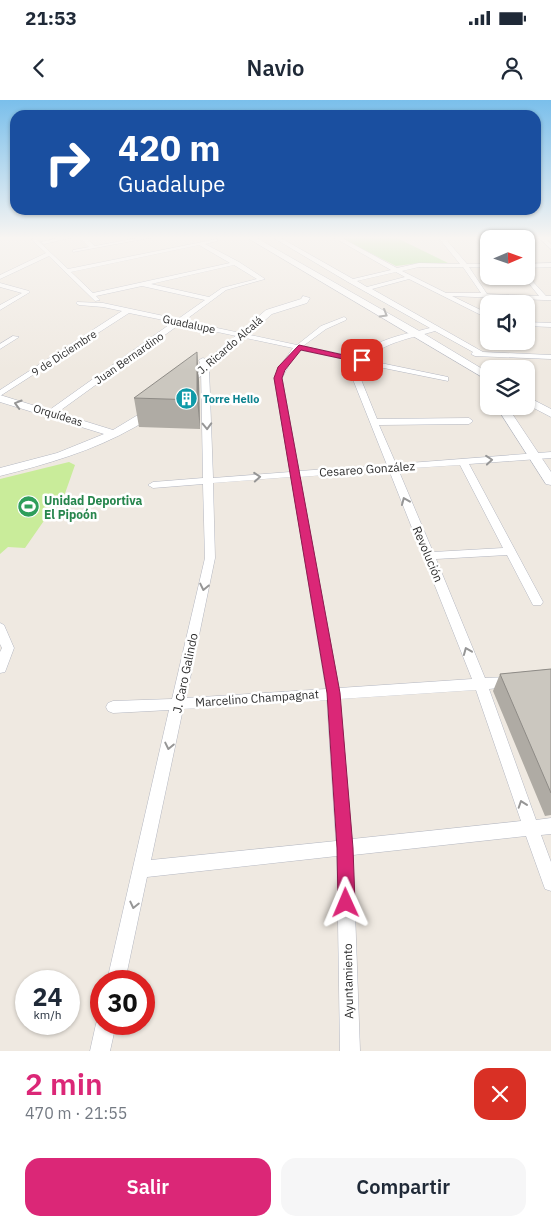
<!DOCTYPE html>
<html lang="es">
<head>
<meta charset="utf-8">
<style>
  :root { --surface:#fff; --page:#f6f6f7; --text:#1f2937; --muted:#747a83; --accent:#db2777 }
  body { margin:0; font-family:"IBM Plex Sans",sans-serif; background:var(--page); color:var(--text); height:100vh; display:flex; flex-direction:column; font-size:19px; white-space:nowrap }
  * { box-sizing:border-box; margin:0 }
  p { font-size:16px; color:var(--muted) }
  .icon { flex:none; width:28px; height:28px; fill:none; stroke:currentColor; stroke-width:2; stroke-linecap:round; stroke-linejoin:round }
  .map { position:relative; height:951px; overflow:hidden }
  .side { display:flex; flex-direction:column; background:var(--surface); flex:1 }
  .side>* { flex:none }
  .guide { position:absolute; left:10px; top:10px; width:531px; height:105px; border-radius:15px; box-shadow:0 1px 4px #0004; background:#1a4fa0; color:#fff; overflow:hidden }
  .needle { width:32px; rotate:88deg }
  .tools { position:absolute; left:480px; top:130px; display:grid; gap:10px }
  .tools a { display:grid; place-items:center; width:55px; height:55px; border-radius:10px; background:var(--surface); box-shadow:0 1px 4px #0004; font-size:25px }
  .speed { position:absolute; left:15px; top:870px; display:flex; gap:10px; font-size:25px; font-weight:700; text-align:center }
  .speed>* { display:grid; place-content:center; width:65px; height:65px; border-radius:50%; background:var(--surface); box-shadow:0 1px 4px #0004; line-height:1 }
  .speed small { font-size:12px; font-weight:400 }
  .speed .limit { border:8px solid #d22; background:#fff; color:#111 }
  .pin { position:absolute; display:grid; place-items:center; width:42px; height:42px; color:#fff; margin:-21px; border-radius:10px; box-shadow:0 2px 8px #0006 }
  .me { position:absolute; width:55px; margin:-28px; rotate:359deg; stroke-linejoin:round; filter:drop-shadow(0 0 4px #0008) }
  .turn { display:flex; align-items:center; gap:18px; height:105px; padding:0 25px; font-size:22px }
  .turn .icon { width:65px; height:65px; stroke-width:2.5 }
  .turn b { display:block; font-size:35px; line-height:42px }
  .round { display:grid; place-items:center; flex:none; width:52px; height:52px; border-radius:15px; background:var(--page) }
  .overview { display:flex; align-items:center; justify-content:space-between; height:85px; padding:0 25px }
  h1 { font-size:30px; font-weight:600; line-height:38px; color:var(--accent) }
  .button { display:flex; gap:10px; margin-top:auto; padding:10px 25px }
  .button a { flex:1; height:58px; border-radius:15px; background:var(--accent); color:#fff; font-size:20px; font-weight:600; line-height:58px; text-align:center }
  .button a+a { background:var(--page); color:var(--text) }
  .status { display:flex; justify-content:space-between; align-items:center; height:35px; padding:0 25px; background:var(--surface); direction:ltr }
  .status svg { height:14px; fill:currentColor }
  header { display:flex; justify-content:space-between; align-items:center; height:65px; padding:0 25px; background:var(--surface); font-size:22px; font-weight:600 }
  .map>svg:first-child { display:block }
</style>
</head>
<body>
<div class="status"><b>21:53</b><svg viewBox="0 0 49 12"><path d="M0 12V9h3v3zM5 12V6h3v6zM10 12V3h3v9zM15 12V0h3v12zM26 1h20v11H26zM47 4h2v5h-2z"/></svg></div>
<header><svg class="icon" aria-label="back" viewBox="0 0 24 24"><path d="M15 5l-7 7 7 7"/></svg>Navio<svg class="icon" aria-label="person" viewBox="0 0 24 24"><circle cx="12" cy="8" r="4"/><path d="M4 21q1-7 8-7t8 7"/></svg></header>
<div class="map">
<svg width="551" height="951" viewBox="0 0 551 951">
  <rect width="100%" height="100%" fill="#efe9e1"/>
  <path fill="#b6e59e" d="M339,137H395L448,163H419L396,166Z"/>
  <path fill="#c9ec9a" d="M69,362L75,365L62,402L50,412L25,448L8,447L0,454V379Z"/>
  <g fill="none" stroke-linecap="round" stroke-linejoin="round">
    <defs>
      <path id="minor" d="M34,137L68,169L217,139V141L205,144L239,162L265,179L226,190L184,221L297,245L321,226L344,217L346,218V220L326,229L303,246L360,258C374,238 408,234 430,228L348,182L272,137H279L353,179L391,170L333,137H340L397,168L419,163L460,164L438,137H444L467,164H489V168L469,167L487,194L539,196L523,176H526V174L546,196H551V200H544L452,196L489,214V219L409,179L372,189L483,252L551,255V259L475,256L471,254L473,252L435,231C412,238 384,242 366,260L448,277V281L364,264L360,277L377,319L469,318L473,321L469,324L379,325L396,364L551,352V358L469,364L543,502L541,505H533L507,455L436,459L485,578L509,577L514,578L516,582L514,586L489,589L536,720L551,718V734L541,735L551,762V791L545,789L526,736L353,755L360,951H340L337,756L147,777L125,881H107L169,610L113,613L108,611L106,607L108,603L113,601L172,599L205,458L203,384L153,388L148,385L153,382L203,378L201,268L199,260L203,258L207,260L209,268L213,378L290,372L274,278L279,268L293,248L180,224L54,315H48V311L173,222L129,213L0,296V290L122,211L103,207L79,205L76,203L77,202L103,203L178,219L205,200L142,186L96,196L100,200L95,201L49,156L0,179V175L46,153L32,140ZM199,145L230,163L93,193L71,172ZM234,165L257,179L222,188L209,197L151,184ZM419,167H463L481,193H446L402,171ZM396,172L405,177L367,187L357,181ZM300,250L357,262L352,277L387,365L299,371L282,278L292,259ZM460,365L503,448L433,452L398,369ZM389,370L472,579L339,588L300,377ZM291,377L326,589L186,598L215,458L213,383ZM476,590L521,721L352,739L340,599ZM327,600L336,741L151,760L183,609Z
        M63,137H74L44,144L41,142Z
        M79,137H85L95,146L143,137H154L73,152V150L89,147Z
        M486,137H492L493,139L489,140Z
        M538,137H544L551,144V149Z
        M551,163V167L526,168V164Z
        M0,183L29,191L30,192L0,210V205L22,193L0,187Z
        M526,222L551,223V227L526,226Z
        M13,236L19,237L0,249V244Z
        M0,523L4,525L14,548L5,572L0,573V552L2,548L0,544Z
        M101,916V924H116L110,951H90L96,924Z"/>
      <path id="tertiary" d="M246,137H255L421,232L489,273V281Z
        M303,196L310,198L307,203L272,214L188,287H180L179,285L180,283L266,210L301,199Z
        M0,295L113,330L151,307L155,306L161,309C154,316 144,322 135,327C93,351 47,364 0,376V368L57,353L104,334L0,302Z
        M526,296L551,309V317L526,304Z
        M496,306H507L551,372V385L546,384Z"/>
    </defs>
    <use href="#minor" stroke="#b4b7c1" stroke-width="1"/>
    <use href="#tertiary" stroke="#b4b7c1" stroke-width="1"/>
    <use href="#minor" fill="#fff" fill-rule="evenodd"/>
    <use href="#tertiary" fill="#fff" fill-rule="evenodd"/>
  </g>
  <path fill="#afaba4" d="M199,280L200,329L139,327L134,298Z
    M551,569V715L545,716L493,591L500,574Z"/>
  <path fill="#8e8b86" d="M197,252L199,280L200,329L197,300Z"/>
  <path fill="#cbc7bf" stroke="#8e8b86" d="M197,252V300L134,298Z
    M551,569V693L500,574Z"/>
  <defs><path id="oneway-chevron" d="M-2-3.5L2.5 0L-2 3.5" fill="none" stroke-width="1.6" stroke-linecap="round" stroke-linejoin="round" transform="scale(1.25)"/></defs>
  <g stroke="#969696">
    <use href="#oneway-chevron" transform="translate(384 214) rotate(30)"/>
    <use href="#oneway-chevron" transform="translate(18 304) rotate(-164)"/>
    <use href="#oneway-chevron" transform="translate(207 326) rotate(88)"/>
    <use href="#oneway-chevron" transform="translate(489 360) rotate(-5)"/>
    <use href="#oneway-chevron" transform="translate(257 377) rotate(-4)"/>
    <use href="#oneway-chevron" transform="translate(405 401) rotate(-113)"/>
    <use href="#oneway-chevron" transform="translate(204 487) rotate(102)"/>
    <use href="#oneway-chevron" transform="translate(467 551) rotate(-112)"/>
    <use href="#oneway-chevron" transform="translate(169 646) rotate(102)"/>
    <use href="#oneway-chevron" transform="translate(522 704) rotate(-109)"/>
    <use href="#oneway-chevron" transform="translate(134 805) rotate(103)"/>
  </g>
  <linearGradient id="sky" x2="0" y2="1"><stop stop-color="#7abfeb"/><stop offset="0.51" stop-color="#f8f5f2"/><stop offset="1" stop-color="#f8f5f2" stop-opacity="0"/></linearGradient>
  <rect width="551" height="270" fill="url(#sky)"/>
  <path fill="#db2777" stroke="#8e194d" d="M299,245L366,260L362,263L301,250L285,270L282,278L340,593L353,748L355,803L352,809L346,812L340,809L338,803L337,748L327,593L274,278L278,267Z"/>
  <defs>
    <symbol id="building-disc" viewBox="-11 -11 22 22"><circle r="9.5" fill="#0f9aa8" stroke="#fff"/><path d="M-4-6H4V6H1V3H-1V6H-4ZM-2.5-4.3h1.7v1.8h-1.7ZM.8-4.3h1.7v1.8H.8ZM-2.5-1h1.7V.8h-1.7ZM.8-1h1.7V.8H.8Z" fill="#fff"/></symbol>
    <symbol id="stadium-disc" viewBox="-11 -11 22 22"><circle r="9.5" fill="#2e9e5b" stroke="#fff"/><path d="M0-5a6.5 5 0 1 0 0 10a6.5 5 0 1 0 0-10ZM-3.5-1.8h7v3.6h-7Z" fill="#fff"/></symbol>
  </defs>
  <g fill-rule="evenodd">
    <use href="#building-disc" x="174" y="286" width="25" height="25"/>
    <use href="#stadium-disc" x="16" y="394" width="25" height="25"/>
  </g>
  <g text-anchor="middle" dominant-baseline="central" stroke-width="5" stroke-linejoin="round" paint-order="stroke">
    <g font-size="11" fill="#2e2e2e" stroke="#fff">
      <text transform="translate(189 224) rotate(12)">Guadalupe</text>
      <text transform="translate(230 245) rotate(-41)">J. Ricardo Alcalá</text>
      <text transform="translate(64 253) rotate(-33)">9 de Diciembre</text>
      <text transform="translate(129 258) rotate(-35)">Juan Bernardino</text>
      <text transform="translate(58 315) rotate(17)">Orquídeas</text>
    </g>
    <g font-size="11" font-weight="bold" fill="#0d838f" stroke="#fff" text-anchor="start">
      <text x="203" y="299">Torre Helio</text>
    </g>
    <g font-size="12" fill="#2e2e2e" stroke="#fff">
      <text transform="translate(367 369) rotate(-4)">Cesareo González</text>
      <text transform="translate(428 454) rotate(67)">Revolución</text>
      <text transform="translate(185 573) rotate(-78)">J. Caro Galindo</text>
      <text transform="translate(257 598) rotate(-4)">Marcelino Champagnat</text>
      <text transform="translate(348 881) rotate(-91)">Ayuntamiento</text>
    </g>
    <g font-size="12" font-weight="bold" fill="#27864d" stroke="#fff" text-anchor="start">
      <text x="44" y="400">Unidad Deportiva<tspan x="44" dy="14">El Pipoón</tspan></text>
    </g>
  </g>
</svg>
<div class="tools">
<a><svg class="needle" viewBox="-14 -14 28 28"><path d="M0-13l5 13h-10z" fill="#e53935"/><path d="M0 13l5-13h-10z" fill="#747a83"/></svg></a>
<a><svg class="icon" aria-label="sound" viewBox="0 0 24 24"><path d="M4 9h4l5-4v14l-5-4H4zM17 9q2 3 0 6"/></svg></a>
<a><svg class="icon" aria-label="layers" viewBox="0 0 24 24"><path d="M12 4l9 5-9 5-9-5zM3 14l9 5 9-5"/></svg></a>
</div>
<div class="speed"><div>24<small>km/h</small></div><div class="limit">30</div></div>
<div class="pin" style="left:362px;top:260px;background:#d93025"><svg class="icon" aria-label="arrive" viewBox="0 0 24 24"><path d="M6 21V4h12l-3 4 3 4H6"/></svg></div>
<svg class="me" style="left:346px;top:803px" viewBox="-20 -20 40 40"><path d="M0-17L14 15 0 8-14 15z" fill="#db2777" stroke="#fff" stroke-width="4"/></svg>
<div class="guide">
<div class="turn"><svg class="icon" aria-label="right" viewBox="0 0 24 24"><path d="M7 20v-9h11M14 6l5 5-5 5"/></svg><div><b>420 m</b>Guadalupe</div></div>
</div>
</div>
<section class="side">
<div class="overview"><div><h1>2 min</h1><p>470 m · 21:55</p></div><a class="round" style="background:#d93025;color:#fff"><svg class="icon" aria-label="close" viewBox="0 0 24 24"><path d="M6 6l12 12M18 6L6 18"/></svg></a></div>
<div class="button"><a>Salir</a><a>Compartir</a></div>
</section>
</body>
</html>
